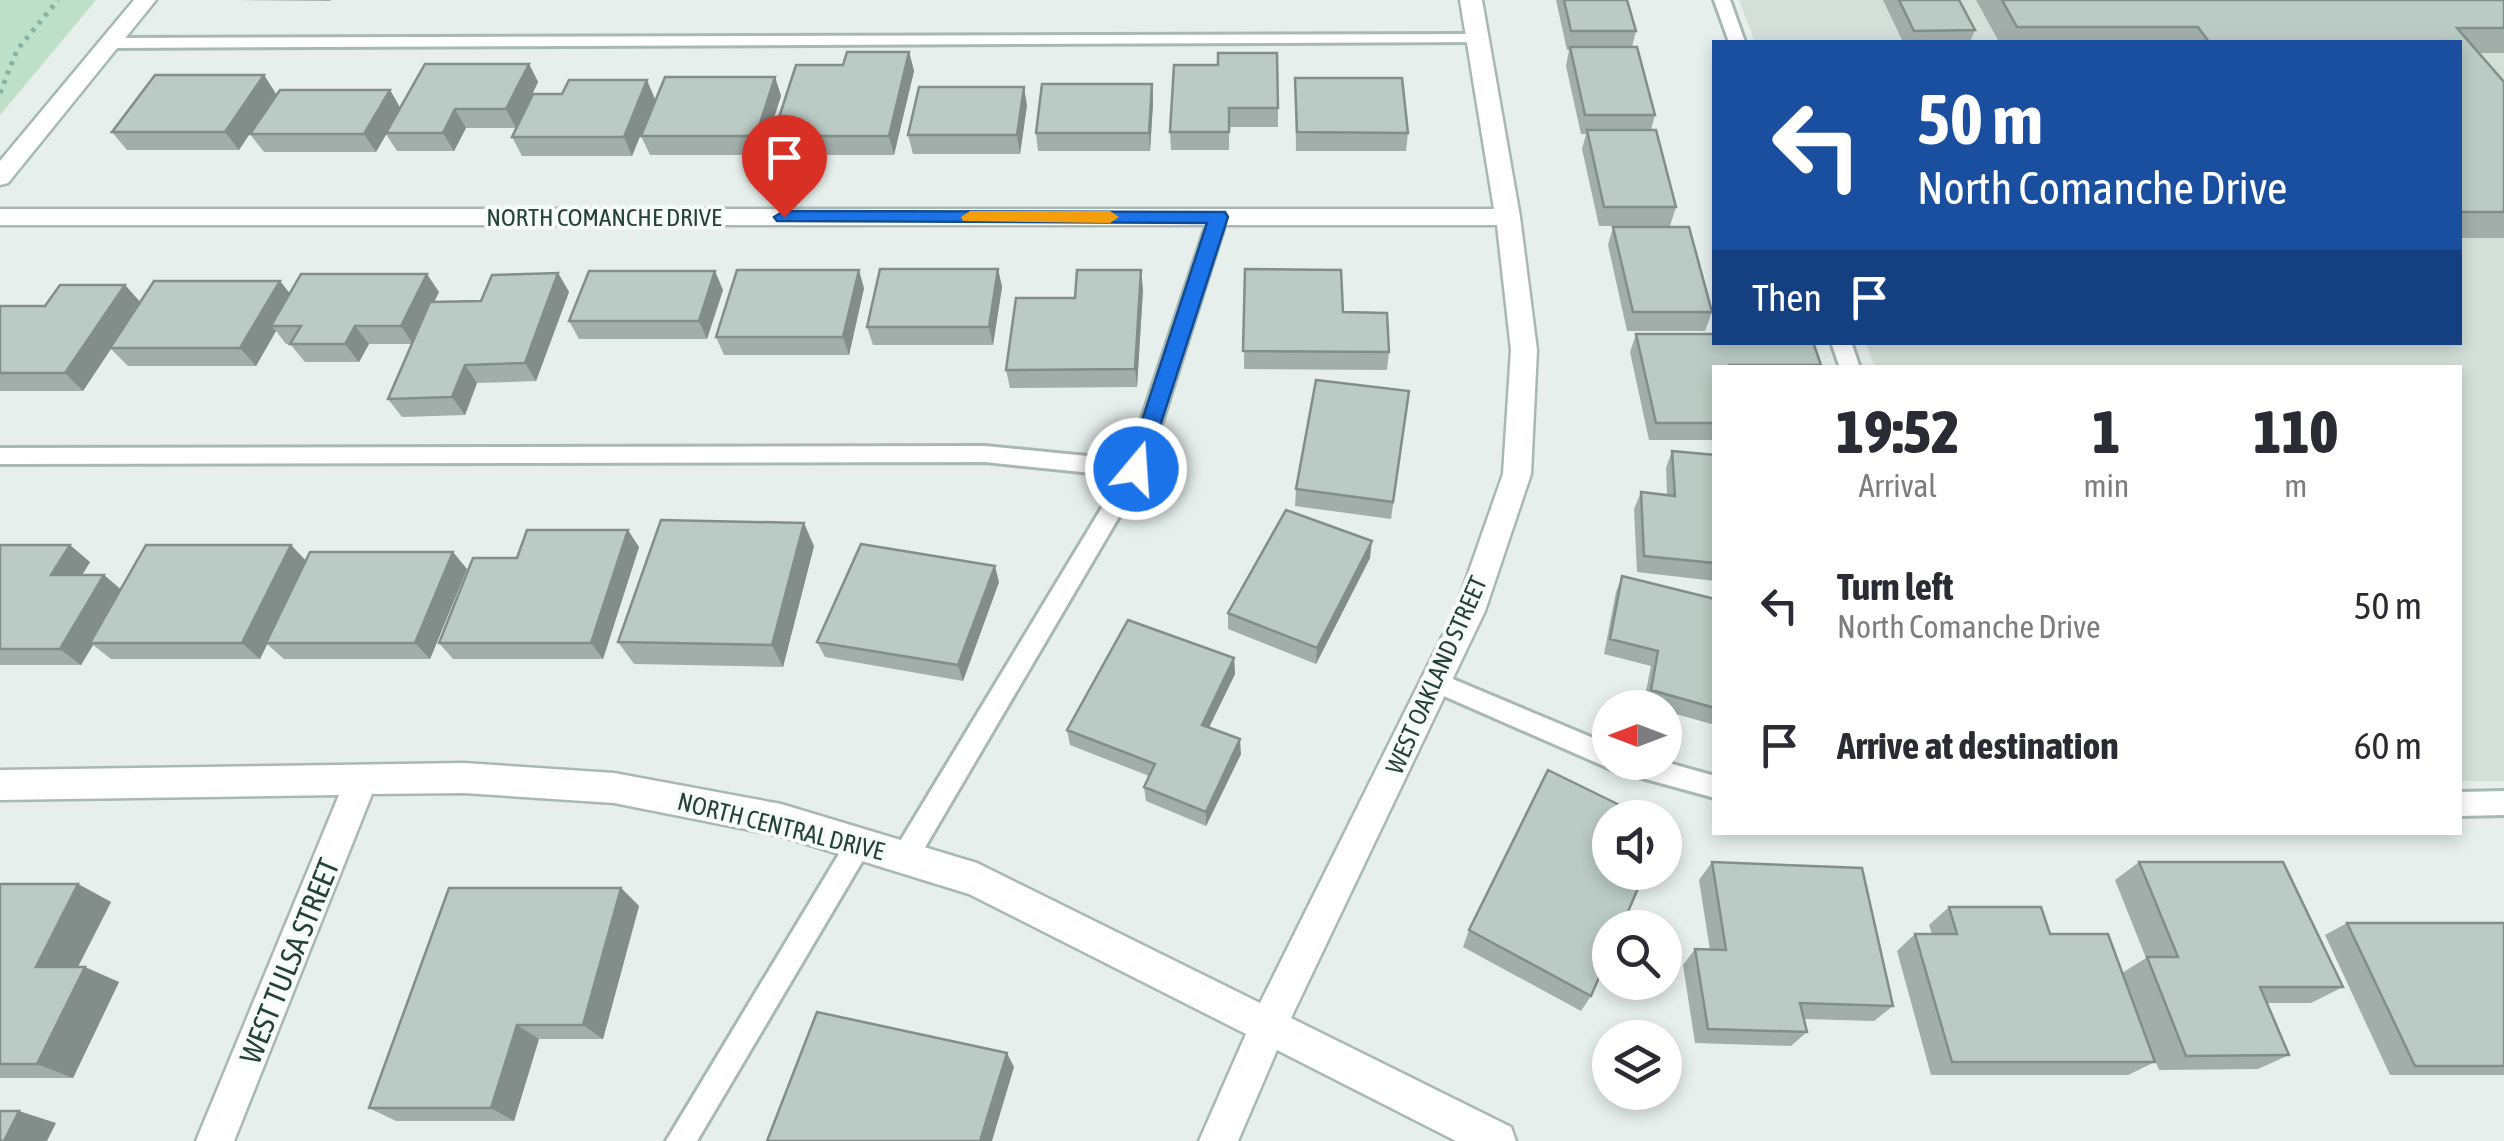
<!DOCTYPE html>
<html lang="en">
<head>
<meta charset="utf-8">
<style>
  :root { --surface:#fff; --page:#f7f7f7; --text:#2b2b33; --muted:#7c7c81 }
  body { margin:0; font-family:"Asap Condensed",sans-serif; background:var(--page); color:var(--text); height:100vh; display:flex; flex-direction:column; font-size:38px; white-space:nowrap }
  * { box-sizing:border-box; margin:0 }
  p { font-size:32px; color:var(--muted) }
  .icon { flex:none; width:55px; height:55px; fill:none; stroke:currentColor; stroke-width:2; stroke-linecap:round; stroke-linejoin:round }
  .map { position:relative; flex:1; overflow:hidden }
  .sheet { position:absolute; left:1712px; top:365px; width:750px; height:470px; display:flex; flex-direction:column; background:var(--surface); border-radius:0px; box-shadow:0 5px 15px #0003 }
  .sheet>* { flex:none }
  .hud { position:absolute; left:1712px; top:40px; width:750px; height:305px; border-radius:0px; box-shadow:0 5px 15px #0003; background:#1a4fa0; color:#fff; overflow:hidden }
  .needle { width:65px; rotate:270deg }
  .controls { position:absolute; left:1592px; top:690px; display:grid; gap:20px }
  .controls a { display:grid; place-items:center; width:90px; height:90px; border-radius:50%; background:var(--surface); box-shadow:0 5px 15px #0003; font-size:50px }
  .pin { position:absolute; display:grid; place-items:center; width:85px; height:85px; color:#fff; margin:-102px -42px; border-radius:50% 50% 50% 0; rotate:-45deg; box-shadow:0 0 10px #0007 }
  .pin .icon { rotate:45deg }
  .me { position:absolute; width:110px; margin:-55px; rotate:18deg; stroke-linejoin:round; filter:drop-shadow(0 0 8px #0008) }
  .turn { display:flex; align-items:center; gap:35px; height:210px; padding:0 40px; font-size:45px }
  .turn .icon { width:130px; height:130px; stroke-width:2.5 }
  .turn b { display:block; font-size:70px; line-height:85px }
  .then { display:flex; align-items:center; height:95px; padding:0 40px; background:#0003; gap:20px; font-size:38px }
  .eta { display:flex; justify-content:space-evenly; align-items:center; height:170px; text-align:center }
  .eta b { font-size:60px; font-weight:800; line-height:70px }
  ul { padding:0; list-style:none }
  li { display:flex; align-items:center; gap:30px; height:140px; padding:0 40px }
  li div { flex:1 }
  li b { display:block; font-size:38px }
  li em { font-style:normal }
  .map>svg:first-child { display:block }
</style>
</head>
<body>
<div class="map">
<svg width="2504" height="1141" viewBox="0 0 2504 1141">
  <rect width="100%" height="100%" fill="#e6efeb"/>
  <path fill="#d4dfda" d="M1739,0H2504V781H2460V368H1875L1866,343L2460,342V42H1755Z"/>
  <path fill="#bfe0c8" d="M0,0H96L0,115Z"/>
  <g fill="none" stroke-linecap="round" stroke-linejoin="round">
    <defs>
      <path id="lane" d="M1714,0H1730L1745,42H1729Z
        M1477,34L1485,39L1483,42L110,48L102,43L110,38Z
        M1218,211L1227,217L1147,469L914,866L905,869L896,866L892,857L896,848L1121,476L985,462L0,464V448L985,446L1128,460L1209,217Z
        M1831,342H1851L1860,368H1840Z
        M1436,672L1610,745V762H1665L1715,776V798L1613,770L1428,689L1424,682L1428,675Z
        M2504,791V815L2460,816V792Z
        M860,830L869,834L873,842L869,850L697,1141H666L851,834Z"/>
      <path id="street" d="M1460,0H1482L1520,217L1537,350L1531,474L1485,611L1291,1018L1511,1127L1516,1141H1456L1277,1050L1238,1141H1199L1246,1034L969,894L781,836L614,803L464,793L372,794L234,1141H196L339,795L0,800V770L464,763L614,773L781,804L977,863L1260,1003L1455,611L1503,474L1511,350L1497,225H0V209H1494Z"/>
      <path id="secondary" d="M134,0H156L8,183L0,185V161Z"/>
    </defs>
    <use href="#lane" stroke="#a8b8b2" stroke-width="6"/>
    <use href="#street" stroke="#a8b8b2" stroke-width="5"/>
    <use href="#secondary" stroke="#a4bbb3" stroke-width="5"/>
    <path stroke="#86b3a5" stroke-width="5" stroke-dasharray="4 6" stroke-linecap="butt" d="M0,93L17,50L58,0"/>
    <use href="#lane" fill="#fff" fill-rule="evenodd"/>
    <use href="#street" fill="#fff" fill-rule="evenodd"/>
    <use href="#secondary" fill="#fff" fill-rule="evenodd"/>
  </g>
  <path fill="#a1aea9" d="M235,0H331L330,1Z
    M1556,0H1627L1636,31L1632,47L1655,115L1651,130L1676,207L1670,226H1599L1582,149L1586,134H1581L1566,66L1569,50H1567Z
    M1883,0H1959L1975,30L1970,42H1903Z
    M1976,0H2504V53H2479L2504,82V238H2460V42H1999Z
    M909,52L914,71L894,155H780L773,136Z
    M529,64L538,82L516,128H466L454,151H397L386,134L376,152H264L250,134L390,90L400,108Z
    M1174,65L1278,108V127H1229V150H1171L1170,132Z
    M264,75L276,94L239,150H127L112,132Z
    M775,77L781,96L762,155H650L641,136Z
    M1295,78L1408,133L1406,151H1296Z
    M1152,84L1153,103L1150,151H1038L1036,133Z
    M655,99L632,156H522L512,137Z
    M1027,105L1020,154H913L908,135Z
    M1613,227L1712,312L1705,331H1627L1608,245Z
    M998,269L1002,287L993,345H873L867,327Z
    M1245,269L1343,312L1389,352L1387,370L1244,369Z
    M558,273L569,292L536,381L477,383L465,415L402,417L388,399L412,344H369L359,362H305L290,344H286L276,331L256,366H128L111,349L83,391H0V306H45L125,285L140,302L280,281L290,294L439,292L434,302L481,301Z
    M864,288L849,355H724L716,337Z
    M1143,289L1137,387L1010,388L1006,370L1075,298Z
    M723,290L707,339H579L569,321Z
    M1636,334L1821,365L1820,368H1715V440H1649L1630,352Z
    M1409,391L1391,519L1295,506L1296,489Z
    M1672,451L1715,455V581L1637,572L1634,509L1641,492L1667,495L1666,468Z
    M0,545L90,562L82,575H104L121,589L291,545L306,561L467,569L430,659H284L267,644L260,659H111L93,645L81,665H0Z
    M814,546L783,667L634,664L618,642Z
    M639,547L603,659H453L439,643L517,558Z
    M1370,558L1316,664L1228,629V613Z
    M1622,576L1715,599V725L1665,711V708H1651L1643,706L1651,666L1604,654L1616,592Z
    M999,582L963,681L825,657L817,642Z
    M1234,658L1235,674L1209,727L1241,754L1206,826L1146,801L1144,787L1149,776L1070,745L1067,730Z
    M1712,862L1893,1006L1874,1021L1804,1019L1807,1032L1791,1046L1695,1043L1683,965L1695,949L1710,950L1699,880Z
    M2139,862L2343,987L2311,1003H2267L2289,1055L2258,1069L2159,1070L2133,1003L2155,1062L2128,1075H1931L1897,951L1915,934H1932L1929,925L1949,907L2050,934L2122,973L2146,958L2115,880Z
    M0,884H78L111,902L78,967L119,982L73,1078H0Z
    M621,888L639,906L603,1039H539L514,1121H396L369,1108Z
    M2347,923H2504V1075H2390L2325,935Z
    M1469,930L1591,996L1581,1011L1463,947Z"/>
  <path fill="#838d89" d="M909,52L914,71L894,155L889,136Z
    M529,64L538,82L516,128L506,109Z
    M264,75L276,94L239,150L225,132Z
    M775,77L781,96L762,155L756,136Z
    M647,80L655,99L632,156L624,137Z
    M1152,84L1153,103L1150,151L1149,133Z
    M1024,87L1027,105L1020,154L1017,135Z
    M390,90L401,109L376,152L364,134Z
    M455,109L466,128L454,151L443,133Z
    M998,269L1002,287L993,345L989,327Z
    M859,270L864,288L849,355L843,337Z
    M1141,270L1143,289L1137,387L1135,369Z
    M715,271L723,290L707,339L699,321Z
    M558,273L569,292L536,381L525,363Z
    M427,274L439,292L413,344L401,326Z
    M280,281L294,299L271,326L276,331L256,366L240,348Z
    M125,285L141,303L83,391L65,373Z
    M355,326L369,344L359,362L345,344Z
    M465,365L477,383L465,415L452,397Z
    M804,523L814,546L783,667L772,645Z
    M628,530L639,547L603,659L591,643Z
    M1372,541L1370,558L1316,664L1317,648Z
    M70,545L90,562L72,592L51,575Z
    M291,545L307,562L260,659L242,643Z
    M453,552L467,569L430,659L415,643Z
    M995,566L999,582L963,681L958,665Z
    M104,575L123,592L90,643L93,645L81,665L60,649Z
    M1234,658L1235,674L1203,740L1202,725Z
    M1240,739L1241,754L1206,826V812Z
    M78,884L111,902L70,982L36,967Z
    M621,888L639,906L603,1039L583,1025Z
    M85,967L119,982L73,1078L37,1064Z
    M517,1025L539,1039L514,1121L491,1108Z
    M1007,1053L1014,1067L992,1141H980Z
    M19,1111L56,1123L47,1141H4Z"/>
  <path fill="#bbcac4" stroke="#838d89" stroke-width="2.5" d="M1564,0H1627L1636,31H1571Z
    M1899,0H1959L1975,30L1914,31Z
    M2002,0H2504V28H2457L2504,82V212H2460V42H2209L2198,27H2017Z
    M1570,47H1637L1655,115H1585Z
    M847,52H909L889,136H773L796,65H843Z
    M1218,53H1277L1278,108H1229V132H1170L1174,65H1218Z
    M425,64H529L506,109H455L443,133H386Z
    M155,75H264L225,132H112Z
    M665,77H775L756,136H641Z
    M1295,78H1402L1408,133L1297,132Z
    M569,80H647L624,137H512L533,94H562Z
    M1042,84H1152L1149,133H1036Z
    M919,87H1024L1017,135H908Z
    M280,90H390L364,134H250Z
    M1587,130H1656L1676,207H1604Z
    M1613,227H1689L1712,312H1633Z
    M880,269H998L989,327H867Z
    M1245,269L1341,270L1343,312L1387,313L1389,352L1243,351Z
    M737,270H859L843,337H716Z
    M1077,270H1141L1135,369L1006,370L1016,298H1075Z
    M589,271H715L699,321H569Z
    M558,273L525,363L465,365L452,397L388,399L430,302L481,301L492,275Z
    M301,274H427L401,326H355L345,344H290L301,326H271Z
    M154,281H280L240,348H110Z
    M60,285H125L65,373H0V306H45Z
    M1636,334H1715V342H1813L1821,365H1729V368H1715V423H1656Z
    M1316,380L1409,391L1393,502L1296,489Z
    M1672,451L1715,455V563L1644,556L1641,492L1675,496Z
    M1286,510L1372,541L1317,648L1228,613Z
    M661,520L804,523L772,645L618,642Z
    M527,530H628L591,643H439L473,558H517Z
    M861,544L995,566L958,665L817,642Z
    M0,545H70L51,575H104L60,649H0Z
    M146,545H291L242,643H90Z
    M310,552H453L415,643H266Z
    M1622,576L1715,599V708L1651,690L1658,651L1610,639Z
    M1128,620L1234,658L1202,725L1240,739L1206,812L1144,787L1155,764L1067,730Z
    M1548,770L1646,818H1610V872H1645L1621,928H1610V952L1591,996L1469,930Z
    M1712,862L1862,868L1893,1006L1800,1003L1807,1032L1708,1029L1695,949L1726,950Z
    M2139,862H2283L2343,987H2260L2289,1055L2186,1056L2147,957H2178Z
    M0,884H78L36,967H85L37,1064H0Z
    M449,888H621L583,1025H517L491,1108H369Z
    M1949,907H2041L2050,934H2108L2155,1062H1952L1915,934H1957Z
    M2347,923H2504V1066H2415Z
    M817,1012L1007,1053L980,1141H767Z
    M0,1111H19L4,1141H0Z"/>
  <path fill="#1a73e8" stroke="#114b97" stroke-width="2.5" d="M784,211L1225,212L1228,217L1144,475L1136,477L1126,469L1207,223L777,221L774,217Z"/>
  <path fill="#f59e0b" d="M970,211H1110L1119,217L1110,223L963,221L961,217Z"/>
  <g text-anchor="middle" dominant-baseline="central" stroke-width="8" stroke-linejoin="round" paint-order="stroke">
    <g font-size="25" fill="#24423a" stroke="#f7fbf9">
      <text x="604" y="217">NORTH COMANCHE DRIVE</text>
      <text transform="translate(1436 675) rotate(-66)">WEST OAKLAND STREET</text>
      <text transform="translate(781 826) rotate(14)">NORTH CENTRAL DRIVE</text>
    </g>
    <g font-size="30" fill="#24423a" stroke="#f7fbf9">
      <text transform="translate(289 961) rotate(-68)">WEST TULSA STREET</text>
    </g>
  </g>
</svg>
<div class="controls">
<a><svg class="needle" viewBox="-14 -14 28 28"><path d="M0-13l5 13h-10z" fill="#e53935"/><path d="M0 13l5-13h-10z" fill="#7c7c81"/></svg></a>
<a><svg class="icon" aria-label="sound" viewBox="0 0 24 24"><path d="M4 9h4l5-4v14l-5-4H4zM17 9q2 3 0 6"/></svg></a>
<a><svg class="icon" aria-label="search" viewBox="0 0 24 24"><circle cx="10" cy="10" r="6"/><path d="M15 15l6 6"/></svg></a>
<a><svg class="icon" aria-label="layers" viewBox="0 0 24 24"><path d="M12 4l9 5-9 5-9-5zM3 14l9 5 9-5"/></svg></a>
</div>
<div class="pin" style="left:784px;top:217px;background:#d93025"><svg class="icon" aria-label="arrive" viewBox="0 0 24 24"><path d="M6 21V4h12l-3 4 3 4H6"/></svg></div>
<svg class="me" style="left:1136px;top:469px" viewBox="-20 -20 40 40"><circle r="17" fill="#1a73e8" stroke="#fff" stroke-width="3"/><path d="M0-11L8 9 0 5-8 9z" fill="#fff"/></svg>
<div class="hud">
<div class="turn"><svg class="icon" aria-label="left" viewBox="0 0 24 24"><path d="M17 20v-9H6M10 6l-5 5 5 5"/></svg><div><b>50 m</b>North Comanche Drive</div></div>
<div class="then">Then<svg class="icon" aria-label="arrive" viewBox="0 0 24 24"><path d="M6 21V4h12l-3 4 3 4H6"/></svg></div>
</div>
<section class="sheet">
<div class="eta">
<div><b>19:52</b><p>Arrival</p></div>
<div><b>1</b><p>min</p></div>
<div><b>110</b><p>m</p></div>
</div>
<ul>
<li><svg class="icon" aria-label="left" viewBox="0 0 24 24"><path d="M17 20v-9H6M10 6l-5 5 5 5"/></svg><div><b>Turn left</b><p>North Comanche Drive</p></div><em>50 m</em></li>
<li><svg class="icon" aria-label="arrive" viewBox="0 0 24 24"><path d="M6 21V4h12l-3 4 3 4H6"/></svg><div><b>Arrive at destination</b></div><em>60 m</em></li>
</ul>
</section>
</div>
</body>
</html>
